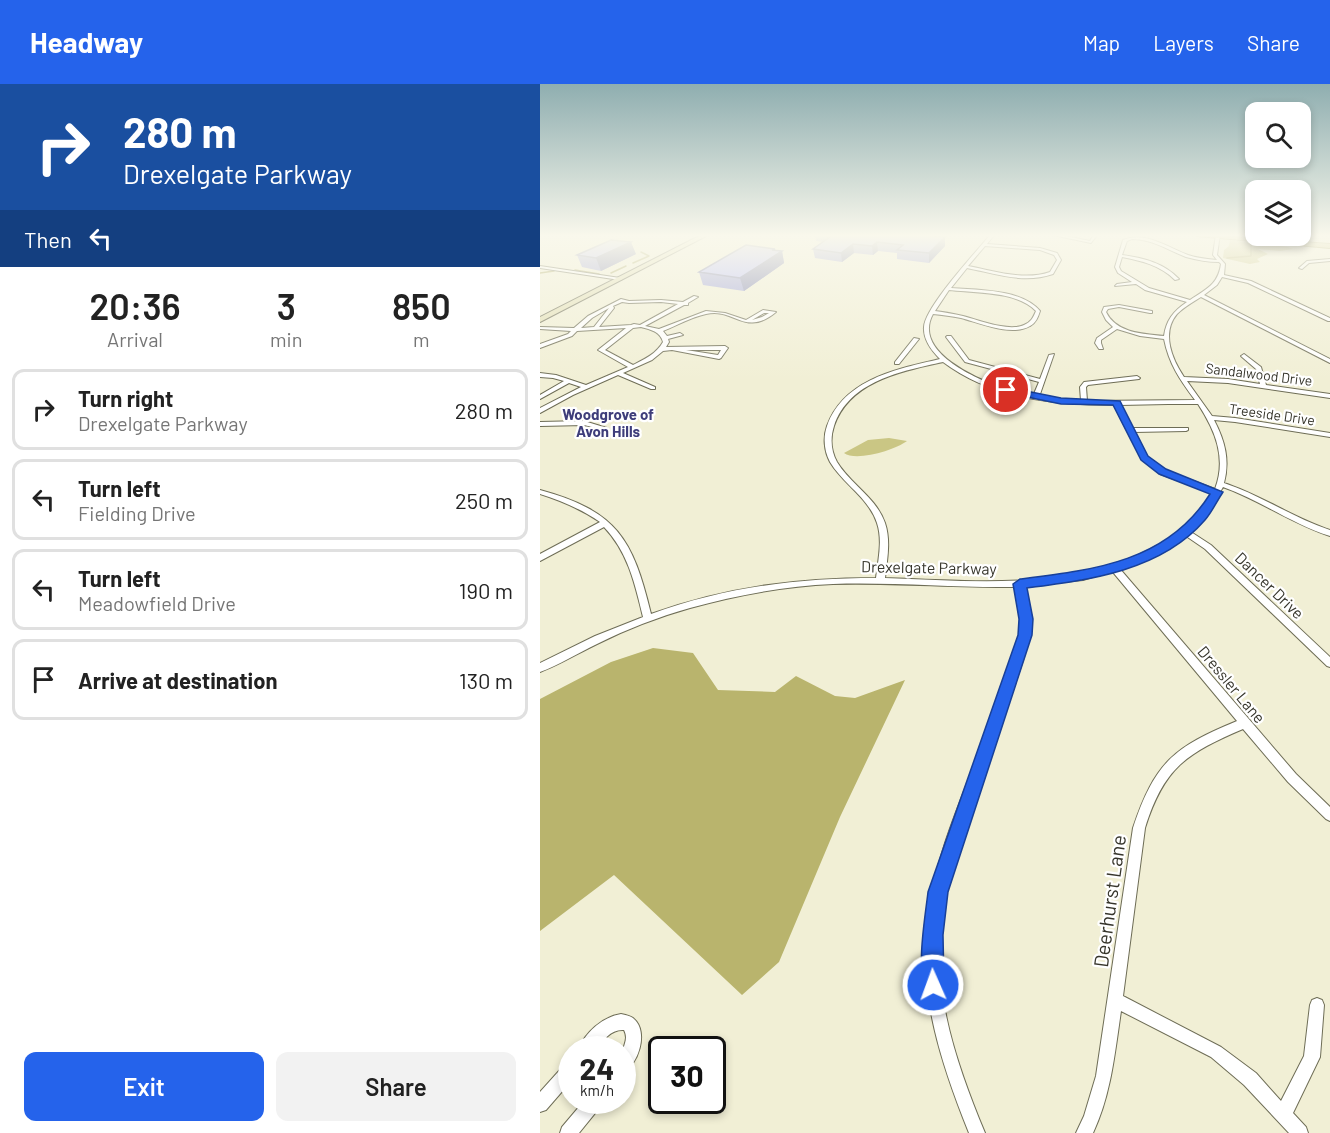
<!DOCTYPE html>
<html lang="en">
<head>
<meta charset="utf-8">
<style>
  :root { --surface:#fff; --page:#f2f2f2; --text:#222; --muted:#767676; --line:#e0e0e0; --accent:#2563eb }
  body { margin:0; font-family:Barlow,sans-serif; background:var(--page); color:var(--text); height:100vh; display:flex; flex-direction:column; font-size:22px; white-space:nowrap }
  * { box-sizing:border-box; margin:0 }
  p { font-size:20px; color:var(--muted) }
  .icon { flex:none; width:33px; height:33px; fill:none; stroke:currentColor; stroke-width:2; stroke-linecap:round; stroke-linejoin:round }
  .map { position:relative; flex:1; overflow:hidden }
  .sheet { display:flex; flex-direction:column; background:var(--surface); width:540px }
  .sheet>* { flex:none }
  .hud { background:#1a4fa0; color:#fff; overflow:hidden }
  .controls { position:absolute; left:705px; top:18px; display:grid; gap:12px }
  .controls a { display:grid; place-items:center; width:66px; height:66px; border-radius:12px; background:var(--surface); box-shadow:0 3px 9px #0003; font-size:30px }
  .speed { position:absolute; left:18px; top:952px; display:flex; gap:12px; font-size:30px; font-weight:700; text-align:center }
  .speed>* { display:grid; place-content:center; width:78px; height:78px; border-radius:50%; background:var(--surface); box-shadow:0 3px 9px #0003; line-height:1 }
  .speed small { font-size:15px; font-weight:400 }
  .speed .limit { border:3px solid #111; border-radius:9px; background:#fff; color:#111 }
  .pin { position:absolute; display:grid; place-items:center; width:51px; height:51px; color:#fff; margin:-26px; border:3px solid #fff; border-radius:50%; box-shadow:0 2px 6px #0007 }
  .me { position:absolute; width:66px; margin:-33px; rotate:358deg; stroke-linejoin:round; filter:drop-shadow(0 0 4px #0008) }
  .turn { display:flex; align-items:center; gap:21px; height:126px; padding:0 24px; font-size:27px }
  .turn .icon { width:78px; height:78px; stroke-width:2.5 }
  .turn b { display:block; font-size:42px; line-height:51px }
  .then { display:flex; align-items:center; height:57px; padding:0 24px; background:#0003; gap:12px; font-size:22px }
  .eta { display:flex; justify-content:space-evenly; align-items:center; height:102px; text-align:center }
  .eta b { font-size:36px; font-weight:600; line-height:42px }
  .button { display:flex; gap:12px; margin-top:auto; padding:12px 24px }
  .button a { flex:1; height:69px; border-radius:12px; background:var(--accent); color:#fff; font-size:24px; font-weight:600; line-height:69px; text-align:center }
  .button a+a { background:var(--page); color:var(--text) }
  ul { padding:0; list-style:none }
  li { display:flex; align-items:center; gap:18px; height:81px; margin:0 12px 9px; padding:0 12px; border:3px solid var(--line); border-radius:12px }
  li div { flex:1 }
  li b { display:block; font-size:22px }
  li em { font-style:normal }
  header { display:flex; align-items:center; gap:36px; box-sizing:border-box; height:84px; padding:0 30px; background:var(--accent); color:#fff }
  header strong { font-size:28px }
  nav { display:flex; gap:33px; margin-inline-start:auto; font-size:21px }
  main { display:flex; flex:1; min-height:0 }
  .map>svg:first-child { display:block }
</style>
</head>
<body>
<header>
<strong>Headway</strong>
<nav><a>Map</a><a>Layers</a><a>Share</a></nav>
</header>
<main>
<section class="sheet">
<div class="hud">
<div class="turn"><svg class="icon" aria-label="right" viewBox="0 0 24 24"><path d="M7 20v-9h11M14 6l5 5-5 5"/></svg><div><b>280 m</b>Drexelgate Parkway</div></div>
<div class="then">Then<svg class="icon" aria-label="left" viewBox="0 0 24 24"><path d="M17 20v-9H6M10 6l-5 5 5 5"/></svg></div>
</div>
<div class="eta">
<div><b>20:36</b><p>Arrival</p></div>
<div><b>3</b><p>min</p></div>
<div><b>850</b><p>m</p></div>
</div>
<ul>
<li><svg class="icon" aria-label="right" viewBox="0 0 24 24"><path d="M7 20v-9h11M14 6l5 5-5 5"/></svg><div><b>Turn right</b><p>Drexelgate Parkway</p></div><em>280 m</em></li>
<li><svg class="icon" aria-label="left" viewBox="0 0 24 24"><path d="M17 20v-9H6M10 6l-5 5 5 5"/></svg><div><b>Turn left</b><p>Fielding Drive</p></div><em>250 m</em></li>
<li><svg class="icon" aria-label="left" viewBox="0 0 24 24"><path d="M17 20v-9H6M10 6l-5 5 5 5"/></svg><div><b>Turn left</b><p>Meadowfield Drive</p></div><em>190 m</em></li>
<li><svg class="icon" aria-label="arrive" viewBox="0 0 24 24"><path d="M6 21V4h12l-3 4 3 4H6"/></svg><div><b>Arrive at destination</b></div><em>130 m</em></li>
</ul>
<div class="button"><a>Exit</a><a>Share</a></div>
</section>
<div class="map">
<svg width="790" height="1049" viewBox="0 0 790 1049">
  <rect width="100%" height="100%" fill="#f1efd5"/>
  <path fill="#cac684" d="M690,156L748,163L753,165L740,167L718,165L728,170L717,175L720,178L710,180L683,174L684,166L689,162Z
    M349,354L367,357C355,366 316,378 304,369L328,356Z"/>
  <path fill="#b9b46d" d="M113,564L153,569L178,606L235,608L256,592L295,612L315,614L365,596L300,733L239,878L202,911L74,791L0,847V615L71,578Z"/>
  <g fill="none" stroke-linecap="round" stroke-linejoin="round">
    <path stroke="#a9a45d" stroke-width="1.5" d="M727,152L723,153L727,154
      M687,174L711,172V161L719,159
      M93,179L109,172L101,168
      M35,186L59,190
      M0,189L14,187
      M71,189L86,182"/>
    <defs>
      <path id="street" d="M451,150H455L447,160L500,164L517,169L521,176L513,190C484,200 457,190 427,184L411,204C439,206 481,205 500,227C498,233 496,239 490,242C472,253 440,239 421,234C412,232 403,231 393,230C372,268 438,296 466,305C475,308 484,310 493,312L499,298L425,278L406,253L407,252H411L429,276L500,295L509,271L514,270L499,313L541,317L540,303L544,298L597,292L600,294L599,295L548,301L546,303L547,317L655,316C640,296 629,280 624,255L600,252L577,245L561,256V259L563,265H559L555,259L557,254L573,243L566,236L562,228L564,223L579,221L612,227V229H610L579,223L568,225L566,228C576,249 603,250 624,252C626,237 633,227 647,218L605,206L596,200L575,202L577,200L592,198L578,189L575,183L583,156C605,147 627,163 648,171C657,174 667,175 677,176L673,171L676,150H680L677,171L685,180L684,191L711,197L790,234V237H788L708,199L682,193L677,201L664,211L790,275V279L661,213C653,218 644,223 637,230C621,249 632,275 644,293L688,295L720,300L716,285L702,273L701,272L704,270L721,283L726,301L790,310V314L688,299L647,297L672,332L695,334L790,349V353L695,338L674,336C685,357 690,376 684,399C721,411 753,434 790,446V452C752,440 720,416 683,403L668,429L651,448L671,461L790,573V583L787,582L665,465L646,452C627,466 603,478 580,485L756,690L790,723V737L786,735L748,698L703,645C647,669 624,683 605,744L583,912L681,963L716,989L741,1017L764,972L770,921L772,916L777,914L782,916L784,921L780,973L753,1029L766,1043L768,1049H749L704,1001L671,973L581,927C575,968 571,1011 553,1049H536L544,1032L556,992L593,744C615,678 634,663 697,637L572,487L543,496L484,502C486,514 491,526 490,538C490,556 484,574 478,591C470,617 460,643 450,668C430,723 406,779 400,838C393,912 417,982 445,1049H429C402,982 378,910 387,837C394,777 419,720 441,664C451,640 460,616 468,591C474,574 480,556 481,538C482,527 477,514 475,503C415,504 354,498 293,500C245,502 197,511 150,524C118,533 87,545 57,560C38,569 19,581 0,588V579L55,552L103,533C95,500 88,468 64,443L0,477V470L60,438C41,425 22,417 0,410V406C77,427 93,455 111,530C185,503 258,494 336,494C338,476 343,457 337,439C329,414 303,400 290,378C284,367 283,353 287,342C304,295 357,285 400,275C392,267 383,256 384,243C385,223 436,168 451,150ZM592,155C612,155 628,166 646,173C657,176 668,178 679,178L681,180C678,201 666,205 650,216L609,204L581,187L579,183L582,173C602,177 620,181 635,196L639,195C624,179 604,174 582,171L587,157ZM445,162L500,166L514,171L517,176L510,188C484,197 455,187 428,182ZM409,206C435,209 477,207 496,227C493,234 491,238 484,241C468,248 439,236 423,232C414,230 404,228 395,227ZM403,278C452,315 515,321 574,321L602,375L620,390L673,409C658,438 638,451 609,466C528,507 433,497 345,494C347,476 351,457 345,439C336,413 310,400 297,378C291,367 290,354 294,342C309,297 362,287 403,278ZM628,320H658C675,346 687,374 675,405L624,386L607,373L594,348L646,347L648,346V344H592L580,321Z
        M508,150H516L550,157L554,150H558L551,159Z
        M790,175V177L769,179L762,185L759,184L767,177Z
        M0,182L80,194L82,195L80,196L0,184Z
        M154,212L158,213L148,219V221H144L105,242L119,245L166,227L185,229L206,236L223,226L236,228C205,254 194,223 166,230C151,233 136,242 123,247L127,252L140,249L143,251L128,255L129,258L126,263L185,262L188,264L181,274L179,275L132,266L123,267L112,276L83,289L115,303V305H111L78,291L33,311L0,329V324L41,303L29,299L0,315V311L24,297L13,294L0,293V289L16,291L46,301L88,283L58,266L86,244L37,247L32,252L0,264V260L28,250L31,247L0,245V243L34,244L48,232L81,215L89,217L121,216L143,218ZM82,218L89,219L121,218L138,220L100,241L94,240L91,241L59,243L74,224L73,222ZM69,224L54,243L41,244L52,234ZM224,229H229L222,233L212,236ZM101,243C111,246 120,247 123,258C116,270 105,275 93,281L65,266L93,244ZM146,266H181L178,271Z
        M374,254L379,255L359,280H355V278Z
        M44,337L67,344L64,346L44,341L0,342V338Z
        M81,930C86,931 91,932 94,935C109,948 98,982 82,989C82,982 81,973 83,966C85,958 88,954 84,946C71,945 63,956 56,966H38C45,949 62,933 81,930Z
        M32,975V996L6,1026L0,1028V1008L27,978Z
        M44,1017H62L60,1023L39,1049H20L22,1043Z"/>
      <path id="secondary" d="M163,150H170L0,238V233Z"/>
      <path id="primary" d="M654,150L790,160V164L657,152Z"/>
    </defs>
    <use href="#street" stroke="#6e6d56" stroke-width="2"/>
    <use href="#secondary" stroke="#6e6d56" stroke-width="2"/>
    <use href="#primary" stroke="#7c7519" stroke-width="2"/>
    <use href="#street" fill="#fff" fill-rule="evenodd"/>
    <use href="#secondary" fill="#e3e0b7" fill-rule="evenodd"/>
    <use href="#primary" fill="#c7c170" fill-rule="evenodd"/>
  </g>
  <path fill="#9da1da" d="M275,150H372L405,153V162L389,179L357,175V169L338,167L333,171L314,169L302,178L275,174L273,165L284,158L276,157Z
    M235,166L242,167L244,179L204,207L163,201L159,188Z
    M96,170L61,187L42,183L37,171Z"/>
  <path fill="#7f83b1" d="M405,153V162L389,179V169Z
    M91,158L96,170L61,187L56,174Z
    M337,158L338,167L333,171L332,162Z
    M313,160L314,169L302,178L301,169Z
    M235,165L236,171L242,167L244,179L204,207L200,194Z"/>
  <path fill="#b6bbfd" stroke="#7f83b1" stroke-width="1.5" d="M290,150H372L405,153L389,169L357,166L363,161L337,158L332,162L313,160L301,169L273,165L294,150Z
    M71,156L91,158L56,174L37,171Z
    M206,161L235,165L232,166L242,167L200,194L159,188Z"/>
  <linearGradient id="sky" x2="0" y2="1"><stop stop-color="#8faeb0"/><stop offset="0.51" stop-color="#f9f8ec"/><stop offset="1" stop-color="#f9f8ec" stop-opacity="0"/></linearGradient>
  <rect width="790" height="297" fill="url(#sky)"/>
  <path fill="#2563eb" stroke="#184099" stroke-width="1.5" d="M466,303L521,314L580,317L608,372L626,385L683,408C677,417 672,428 665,436C621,487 549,496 487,504L493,535L492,551L408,808L403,851L404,901L401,908L393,911L386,908C376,884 385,834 388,808L478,551L479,535L473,500L480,495C554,486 627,478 670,410L619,390L601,376L573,321L521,320L463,308L462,306Z"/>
  <g text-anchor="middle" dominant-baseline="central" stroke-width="4.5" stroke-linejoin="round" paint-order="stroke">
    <g font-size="14" fill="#36352b" stroke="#fff">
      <text transform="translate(719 290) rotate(7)">Sandalwood Drive</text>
      <text transform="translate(732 330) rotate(8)">Treeside Drive</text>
    </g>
    <g font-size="15" font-weight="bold" fill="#3e3d7a" stroke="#fff">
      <text x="68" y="330">Woodgrove of<tspan x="68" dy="17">Avon Hills</tspan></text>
    </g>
    <g font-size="16" fill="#36352b" stroke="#fff">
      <text transform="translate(389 483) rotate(1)">Drexelgate Parkway</text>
      <text transform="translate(730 501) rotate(44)">Dancer Drive</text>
      <text transform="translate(692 600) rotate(50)">Dressler Lane</text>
    </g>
    <g font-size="20" fill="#36352b" stroke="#fff">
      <text transform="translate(569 817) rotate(-82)">Deerhurst Lane</text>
    </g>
  </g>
</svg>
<div class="controls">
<a><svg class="icon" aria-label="search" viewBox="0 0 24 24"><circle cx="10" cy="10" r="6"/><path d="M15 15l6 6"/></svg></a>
<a><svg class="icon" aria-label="layers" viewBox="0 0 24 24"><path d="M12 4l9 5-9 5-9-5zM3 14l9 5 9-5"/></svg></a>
</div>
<div class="speed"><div>24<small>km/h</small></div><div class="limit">30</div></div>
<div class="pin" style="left:466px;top:306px;background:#d93025"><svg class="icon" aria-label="arrive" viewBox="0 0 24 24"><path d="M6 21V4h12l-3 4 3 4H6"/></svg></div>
<svg class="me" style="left:393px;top:901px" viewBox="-20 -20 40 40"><circle r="17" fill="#2563eb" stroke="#fff" stroke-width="3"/><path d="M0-11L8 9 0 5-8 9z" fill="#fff"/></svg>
</div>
</main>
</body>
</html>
